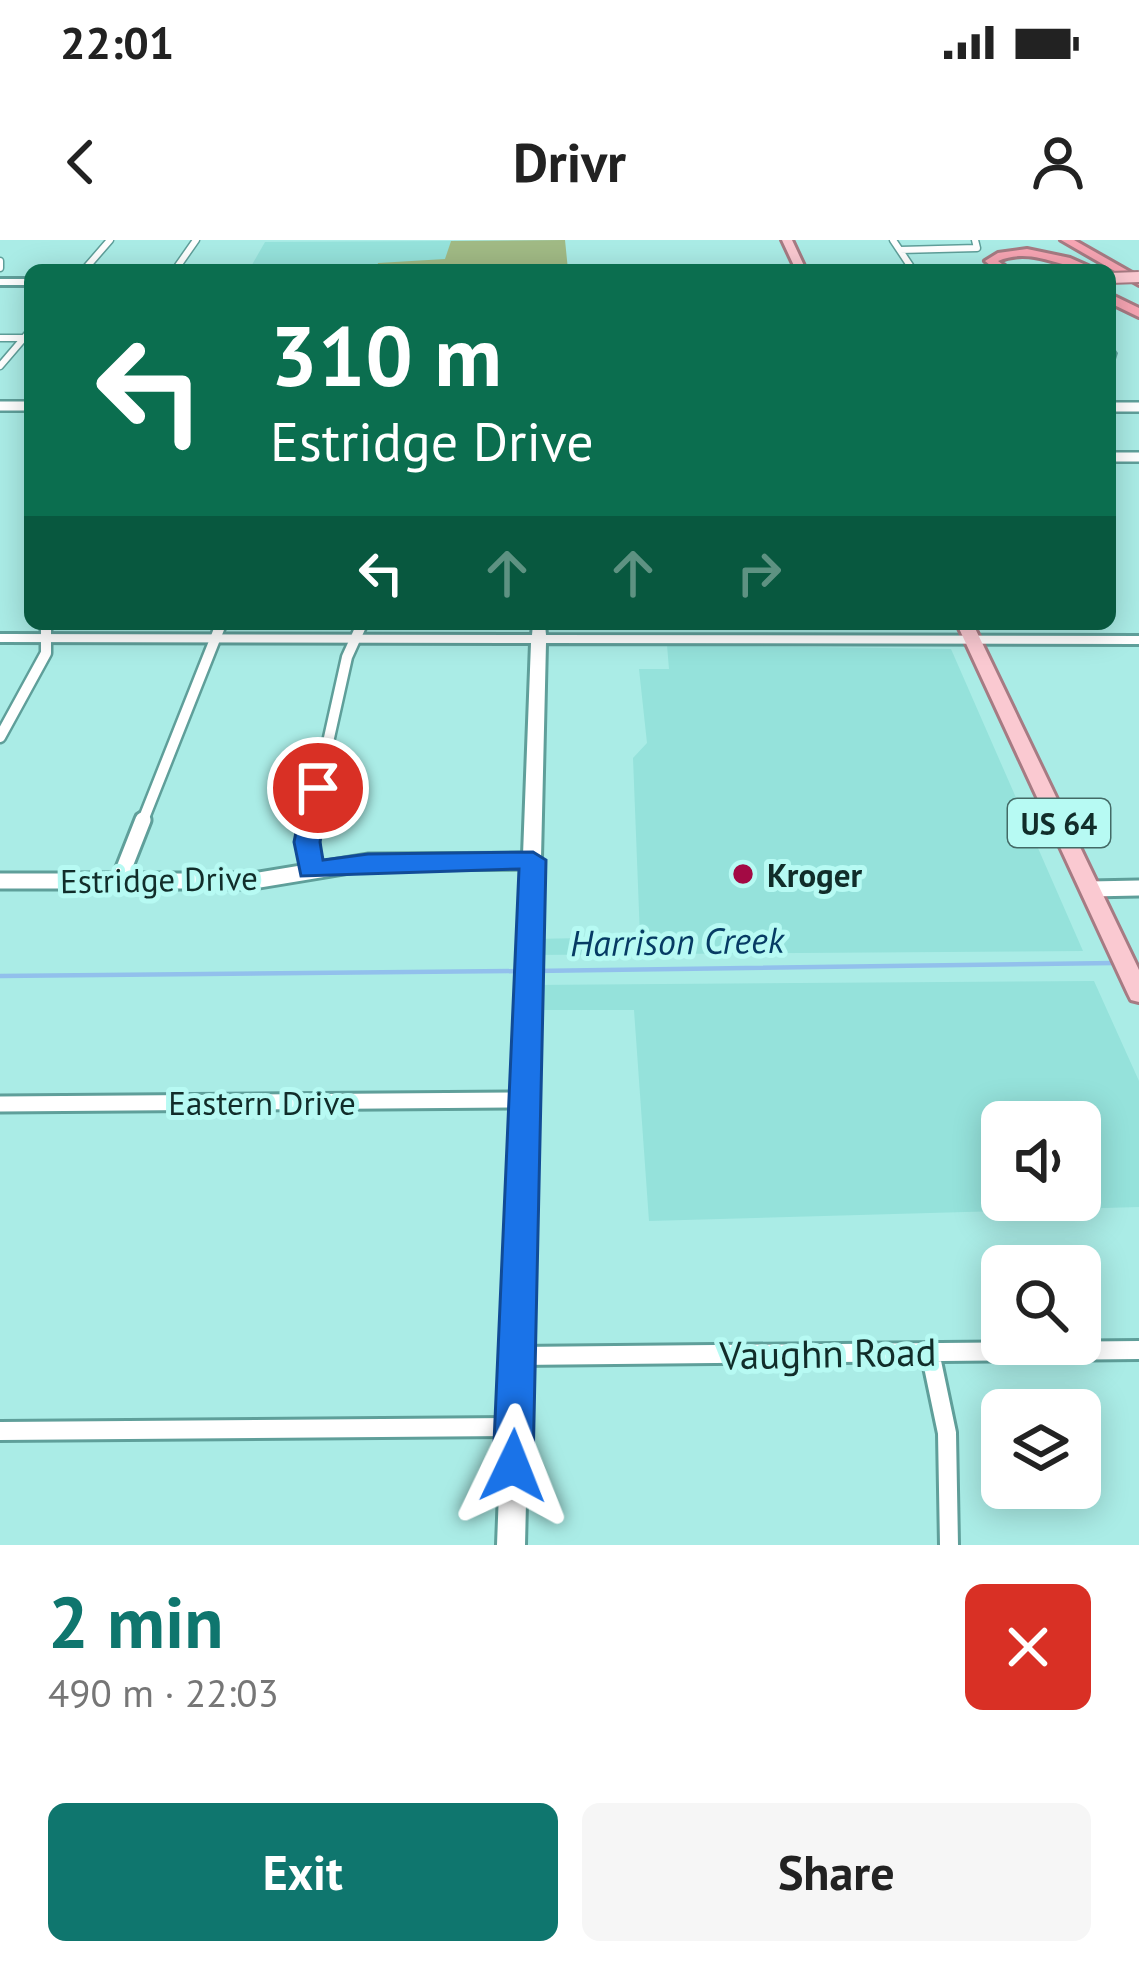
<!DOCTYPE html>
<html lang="en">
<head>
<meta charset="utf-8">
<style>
  :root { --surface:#fff; --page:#f6f6f6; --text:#222; --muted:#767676; --accent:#0f766e }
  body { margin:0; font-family:"PT Sans",sans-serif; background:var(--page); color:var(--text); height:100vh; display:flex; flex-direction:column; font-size:45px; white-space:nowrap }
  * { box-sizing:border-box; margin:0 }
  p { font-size:39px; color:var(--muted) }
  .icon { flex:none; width:66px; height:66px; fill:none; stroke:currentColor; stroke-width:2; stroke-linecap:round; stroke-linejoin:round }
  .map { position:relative; height:1305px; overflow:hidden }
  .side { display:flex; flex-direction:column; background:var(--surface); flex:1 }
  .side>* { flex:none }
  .guide { position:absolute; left:24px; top:24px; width:1092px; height:366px; border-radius:18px; box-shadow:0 6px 30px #0003; background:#0b6e4f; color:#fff; overflow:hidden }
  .tools { position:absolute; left:981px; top:861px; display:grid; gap:24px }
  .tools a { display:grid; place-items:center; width:120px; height:120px; border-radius:18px; background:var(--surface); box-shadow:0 6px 30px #0003; font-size:60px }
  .pin { position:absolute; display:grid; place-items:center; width:102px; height:102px; color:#fff; margin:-51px; border:6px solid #fff; border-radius:50%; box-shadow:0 3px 12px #0007 }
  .me { position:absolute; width:132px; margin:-66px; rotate:2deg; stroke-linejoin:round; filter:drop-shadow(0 0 9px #0008) }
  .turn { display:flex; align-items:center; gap:42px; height:252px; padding:0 48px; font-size:54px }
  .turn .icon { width:156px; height:156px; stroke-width:2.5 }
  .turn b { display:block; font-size:84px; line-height:102px }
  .lanes { display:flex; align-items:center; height:114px; padding:0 48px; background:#0003; justify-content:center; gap:60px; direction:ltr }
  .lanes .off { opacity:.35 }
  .round { display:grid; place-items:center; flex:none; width:126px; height:126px; border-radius:18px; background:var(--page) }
  .overview { display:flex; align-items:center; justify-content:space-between; height:204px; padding:0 48px }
  h1 { font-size:72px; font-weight:700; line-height:90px; color:var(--accent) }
  .action { display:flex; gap:24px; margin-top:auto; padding:24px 48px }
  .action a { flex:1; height:138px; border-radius:18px; background:var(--accent); color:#fff; font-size:48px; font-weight:700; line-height:138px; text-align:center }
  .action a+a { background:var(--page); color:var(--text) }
  .status { display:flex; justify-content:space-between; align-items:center; height:84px; padding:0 60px; background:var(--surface); direction:ltr }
  .status svg { height:33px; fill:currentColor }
  header { display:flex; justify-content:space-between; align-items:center; height:156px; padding:0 48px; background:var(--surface); font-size:54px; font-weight:700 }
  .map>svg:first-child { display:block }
</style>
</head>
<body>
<div class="status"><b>22:01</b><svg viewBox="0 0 49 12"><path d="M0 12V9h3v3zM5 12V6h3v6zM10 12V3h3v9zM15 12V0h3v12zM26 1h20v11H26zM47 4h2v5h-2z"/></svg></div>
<header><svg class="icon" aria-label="back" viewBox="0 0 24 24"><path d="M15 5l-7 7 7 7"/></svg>Drivr<svg class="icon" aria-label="person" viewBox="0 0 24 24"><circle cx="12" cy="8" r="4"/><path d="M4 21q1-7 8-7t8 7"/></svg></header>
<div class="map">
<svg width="1139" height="1305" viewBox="0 0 1139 1305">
  <rect width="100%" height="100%" fill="#aaece6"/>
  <path fill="#95e2db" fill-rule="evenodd" d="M451,1L446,19L436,22L379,23L376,30H249L265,2Z
    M667,405L951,409L1083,711L531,715V699L640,697L633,518L647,503L639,429H669Z
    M1094,741L1139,841V967L649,981L634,770H529L530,745ZM1002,882H1080V960H1002Z"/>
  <path fill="#a1ba85" d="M565,0L568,30H376L378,23L445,19L451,1Z"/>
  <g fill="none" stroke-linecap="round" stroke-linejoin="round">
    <path stroke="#92c0ec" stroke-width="4.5" d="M534,731L1116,723
      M0,736L522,731"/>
    <defs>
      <path id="street-far4" d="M893,0L913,30
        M900,10L977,8L975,0
        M0,21V28
        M84,30L110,0
        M175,30L196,0
        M0,98H25
        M0,126L30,91"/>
      <path id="street-far3" d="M0,166H30
        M1110,167H1139
        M1110,217H1139"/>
      <path id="street-far2" d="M0,497L46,413V384
        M142,583L221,384
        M310,583L347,417L362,384"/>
      <path id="street-far1" d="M311,580V630
        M0,641H253L368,622L533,621
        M119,641L143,580
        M1090,649L1139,648
        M0,864L524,860"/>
      <path id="street" d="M930,1112L947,1193L949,1305
        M517,1116L1139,1110
        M0,1191L514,1187"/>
      <path id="secondary" d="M0,39H30V45H0Z
        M533,384H545L546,395L1139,396V404L546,403L525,1305H497L531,403L0,402V394L532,395Z"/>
      <path id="primary" d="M782,0H792L806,30H796Z
        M957,384H973L1139,730V762L1131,760L1128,754Z"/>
      <path id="highway" d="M1061,0H1074L1139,37V45Z
        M1027,9L1070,18L1097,30C1062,30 1033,6 998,21L1010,30H996L985,21L998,13Z
        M1110,54L1139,68V77L1110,63Z"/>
    </defs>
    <use href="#street-far4" stroke="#5f9f9a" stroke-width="9"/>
    <use href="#street-far3" stroke="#5f9f9a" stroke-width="14"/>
    <use href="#street-far2" stroke="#5f9f9a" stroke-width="15"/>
    <use href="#street-far1" stroke="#5f9f9a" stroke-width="21"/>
    <use href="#street" stroke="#5f9f9a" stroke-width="24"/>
    <use href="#secondary" stroke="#5f9f9a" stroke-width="6"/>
    <use href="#primary" stroke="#a67b83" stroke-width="6"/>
    <use href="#highway" stroke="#a67b83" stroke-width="6"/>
    <use href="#street-far4" stroke="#fff" stroke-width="6"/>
    <use href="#street-far3" stroke="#fff" stroke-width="9"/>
    <use href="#street-far2" stroke="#fff" stroke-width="10"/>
    <use href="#street-far1" stroke="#fff" stroke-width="15"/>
    <use href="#street" stroke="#fff" stroke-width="18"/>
    <use href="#secondary" fill="#fff" fill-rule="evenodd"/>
    <use href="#primary" fill="#fac9d1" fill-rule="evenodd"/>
    <use href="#highway" fill="#f7a5b3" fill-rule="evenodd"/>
    <defs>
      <path id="primary-bridge" d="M1110,38L1139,37"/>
    </defs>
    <use href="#primary-bridge" stroke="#a67b83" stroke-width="14" stroke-linecap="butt"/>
    <use href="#primary-bridge" stroke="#fac9d1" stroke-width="10"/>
  </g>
  <path fill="#61a7a1" d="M1110,102L1118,113L1114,126H1110Z"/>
  <path fill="#1a73e8" stroke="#114b97" stroke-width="3" d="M318,541L330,548L320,602L323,620L368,614L533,612L546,620L533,1226L527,1240L513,1246L499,1240L493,1226L519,629L301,636L294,602L305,548Z"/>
  <circle fill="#a30a44" stroke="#b7faf3" stroke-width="4.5" cx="743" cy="634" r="12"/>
  <g text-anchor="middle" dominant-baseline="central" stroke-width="10" stroke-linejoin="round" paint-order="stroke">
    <rect fill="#b7faf3" stroke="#436a66" stroke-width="3" x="1008" y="559" width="102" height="48" rx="9"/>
    <g font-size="30" font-weight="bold" fill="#112d2a">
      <text x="1059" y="583">US 64</text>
    </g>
    <g font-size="33" font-weight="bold" fill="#112d2a" stroke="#b7faf3" text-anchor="start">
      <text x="767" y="634">Kroger</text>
    </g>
    <g font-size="33" fill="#112d2a" stroke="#b7faf3">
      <text transform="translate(159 639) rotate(-1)">Estridge Drive</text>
      <text x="262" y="862">Eastern Drive</text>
    </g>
    <g font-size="36" font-style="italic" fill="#063b64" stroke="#b7faf3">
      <text transform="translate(677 701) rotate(-1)">Harrison Creek</text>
    </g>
    <g font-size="39" fill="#112d2a" stroke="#b7faf3">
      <text transform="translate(828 1113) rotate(-1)">Vaughn Road</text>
    </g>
  </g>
</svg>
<div class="tools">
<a><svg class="icon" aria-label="sound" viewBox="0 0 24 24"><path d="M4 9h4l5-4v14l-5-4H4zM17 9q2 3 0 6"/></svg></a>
<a><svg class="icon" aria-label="search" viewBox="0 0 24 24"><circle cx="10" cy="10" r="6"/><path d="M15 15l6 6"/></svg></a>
<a><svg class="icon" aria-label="layers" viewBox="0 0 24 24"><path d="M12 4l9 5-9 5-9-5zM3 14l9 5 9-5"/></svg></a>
</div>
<div class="pin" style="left:318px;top:548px;background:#d93025"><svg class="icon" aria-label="arrive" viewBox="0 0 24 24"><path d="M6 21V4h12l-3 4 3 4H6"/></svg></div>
<svg class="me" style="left:513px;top:1226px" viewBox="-20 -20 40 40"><path d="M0-17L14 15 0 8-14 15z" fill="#1a73e8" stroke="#fff" stroke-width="4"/></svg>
<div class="guide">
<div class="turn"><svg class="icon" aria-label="left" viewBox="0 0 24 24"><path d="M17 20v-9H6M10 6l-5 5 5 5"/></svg><div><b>310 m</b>Estridge Drive</div></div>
<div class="lanes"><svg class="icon" aria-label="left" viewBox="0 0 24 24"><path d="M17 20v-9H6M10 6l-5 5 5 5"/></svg><svg class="icon off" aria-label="ahead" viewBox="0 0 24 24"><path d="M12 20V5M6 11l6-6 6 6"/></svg><svg class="icon off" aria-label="ahead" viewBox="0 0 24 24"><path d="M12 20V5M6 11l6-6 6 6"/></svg><svg class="icon off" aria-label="right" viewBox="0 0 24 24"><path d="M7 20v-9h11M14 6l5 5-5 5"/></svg></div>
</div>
</div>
<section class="side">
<div class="overview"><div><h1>2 min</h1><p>490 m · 22:03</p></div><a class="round" style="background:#d93025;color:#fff"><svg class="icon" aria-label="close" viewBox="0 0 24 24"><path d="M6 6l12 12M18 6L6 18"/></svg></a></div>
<div class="action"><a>Exit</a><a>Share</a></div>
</section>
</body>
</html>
